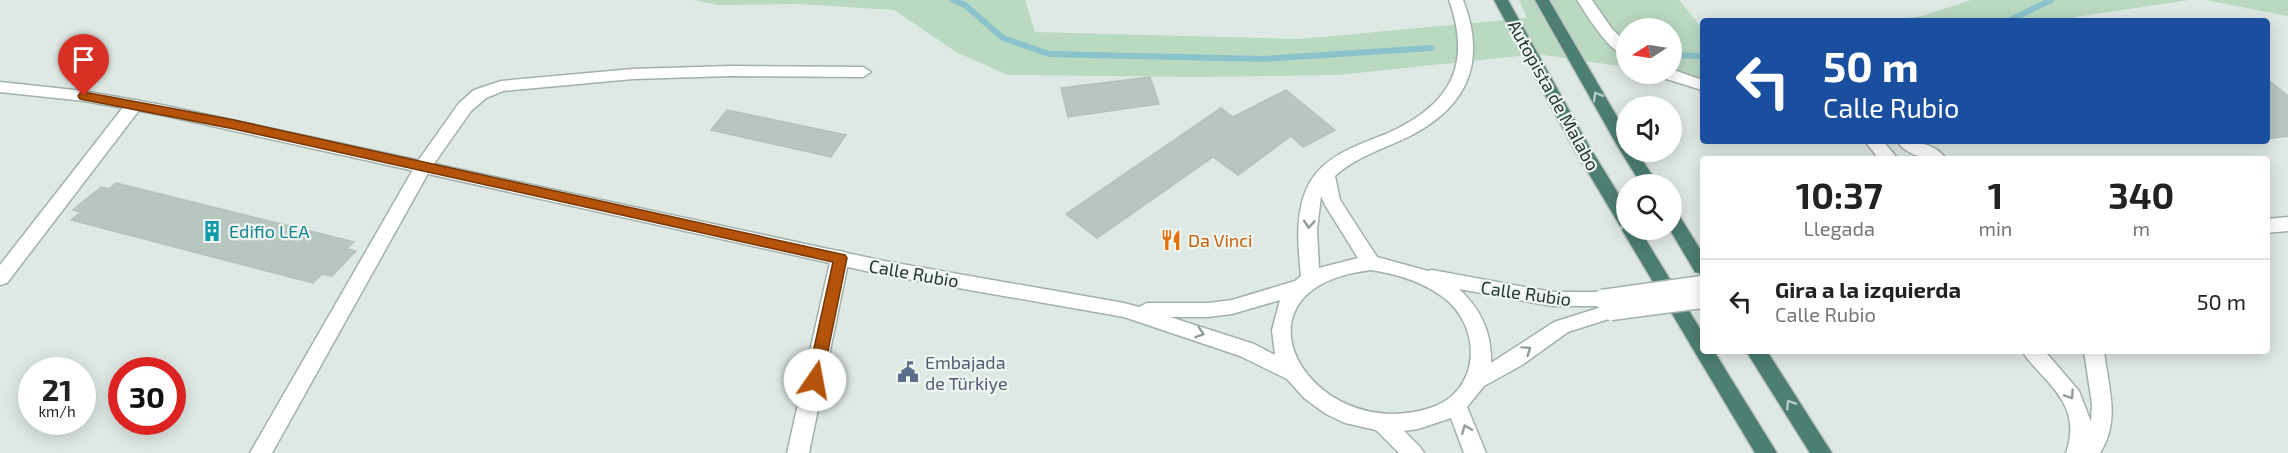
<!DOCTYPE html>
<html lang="es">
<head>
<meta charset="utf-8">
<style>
  :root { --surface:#fff; --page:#f6f6f6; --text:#222; --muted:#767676; --line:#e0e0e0 }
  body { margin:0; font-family:"Exo 2",sans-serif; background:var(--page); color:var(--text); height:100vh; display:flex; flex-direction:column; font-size:22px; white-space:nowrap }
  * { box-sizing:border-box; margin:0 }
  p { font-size:20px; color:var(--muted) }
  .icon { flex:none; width:33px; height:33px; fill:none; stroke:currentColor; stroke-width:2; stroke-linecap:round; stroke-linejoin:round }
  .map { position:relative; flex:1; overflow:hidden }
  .panel { position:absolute; left:1700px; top:156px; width:570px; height:198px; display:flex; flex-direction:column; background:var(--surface); border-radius:6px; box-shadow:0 3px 15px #0003 }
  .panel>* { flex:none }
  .hud { position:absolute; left:1700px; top:18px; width:570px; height:126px; border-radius:6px; box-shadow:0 3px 15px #0003; background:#1a4fa0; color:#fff; overflow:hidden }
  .needle { width:39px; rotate:258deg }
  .controls { position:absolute; left:1616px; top:18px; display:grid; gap:12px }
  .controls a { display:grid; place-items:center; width:66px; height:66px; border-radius:50%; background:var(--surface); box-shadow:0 3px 15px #0003; font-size:30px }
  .speed { position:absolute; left:18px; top:357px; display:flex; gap:12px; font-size:30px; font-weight:700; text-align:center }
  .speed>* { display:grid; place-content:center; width:78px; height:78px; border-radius:50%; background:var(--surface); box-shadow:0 3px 15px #0003; line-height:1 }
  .speed small { font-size:15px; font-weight:400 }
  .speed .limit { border:9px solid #d22; background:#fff; color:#111 }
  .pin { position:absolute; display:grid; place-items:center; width:51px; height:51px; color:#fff; margin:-62px -26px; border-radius:50% 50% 50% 0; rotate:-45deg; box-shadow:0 0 6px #0007 }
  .pin .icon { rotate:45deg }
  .me { position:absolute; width:66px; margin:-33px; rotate:12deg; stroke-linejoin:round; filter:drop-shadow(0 0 4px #0008) }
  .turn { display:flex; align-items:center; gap:21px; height:126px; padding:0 24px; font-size:27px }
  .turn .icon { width:78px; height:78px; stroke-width:2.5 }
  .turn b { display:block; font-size:42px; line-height:51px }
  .eta { display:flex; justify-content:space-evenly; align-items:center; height:102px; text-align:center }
  .eta b { font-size:36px; font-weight:700; line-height:42px }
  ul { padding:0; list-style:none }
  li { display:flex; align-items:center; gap:18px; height:84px; padding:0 24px; border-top:2px solid var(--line) }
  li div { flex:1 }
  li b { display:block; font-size:22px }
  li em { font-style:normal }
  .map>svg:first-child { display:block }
</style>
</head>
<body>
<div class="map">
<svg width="2288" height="453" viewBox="0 0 2288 453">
  <rect width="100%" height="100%" fill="#dfe9e4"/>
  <path fill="#b9d9c1" d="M693,0H1025L1035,32L1300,39L1527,18L1519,0H1679L1702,28V78L1671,74V28H1626V67L1537,54L1338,75L1195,77L1008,75L956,52L894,10L798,4L718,5Z
    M1971,0H2189L2075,17L2068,21H1880L1922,16Z
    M2205,0H2288V16Z"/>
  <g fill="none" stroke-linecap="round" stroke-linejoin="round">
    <path stroke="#8ac3cb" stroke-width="6" d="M953,0L965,5L1003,38L1049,54L1264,59L1431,48
      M2008,21L2051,0
      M1672,55L1702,56"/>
  </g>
  <path fill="#b8c6c0" stroke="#b2c2bb" stroke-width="1.5" d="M1150,77L1159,104L1068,117L1061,88Z
    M2266,78L2288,96V136L2266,139Z
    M1286,90L1335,130L1303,147L1291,136L1238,175L1213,157L1097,238L1066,214L1221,108L1233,117Z
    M727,110L846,135L831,157L711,130Z
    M116,183L354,242L346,249L356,251L332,276L322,274L313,283L71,220L81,212L73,210L101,187L109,189Z"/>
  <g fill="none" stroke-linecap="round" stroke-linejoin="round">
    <defs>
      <path id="minor" d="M730,66L863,67L871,72L863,77L730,76L633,79L503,91L486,98L471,111L431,168L272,453H250L418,161L459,103L474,90L501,81L633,69Z
        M134,100L140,101L142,105L140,109L7,283L0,285V265L128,101Z
        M840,251L847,253L849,258L809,453H787L831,258L833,253Z"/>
      <path id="tertiary" d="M1449,0H1463C1487,62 1468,107 1408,137C1383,149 1356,157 1335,176L1340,200L1377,257L1428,271L1432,270L1552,292H1602L1609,294L1611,299L1609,304L1602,306H1552L1459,289C1481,309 1492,333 1491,363L1554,322L1611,304L1618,306L1621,311L1618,316L1568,332L1522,365L1484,386L1467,407L1486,453H1464L1451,418L1418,429L1404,431L1420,447L1424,453H1399L1376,430L1345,423L1326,414L1304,398L1287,379L1240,356L1124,317L884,275L162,115L84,101L0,92V82L84,91L162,105L884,261L1124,303L1139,307L1147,303H1208L1232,300L1295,281L1301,276C1298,246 1294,210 1310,182C1326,155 1358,145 1386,134C1449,106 1473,67 1449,0ZM1321,196L1325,205L1358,258L1319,268L1317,230ZM1371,270C1397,274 1421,281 1443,297C1483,327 1481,392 1430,408C1311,446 1217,288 1371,270ZM1280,300L1272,330L1275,355L1254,344L1170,317H1208L1232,314Z
        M1577,0H1592L1612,29L1626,42V56C1608,51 1587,15 1577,0Z
        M1671,69L1702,80V90L1663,78L1661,74H1671Z
        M1865,141H1883L1898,159H1879Z
        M1897,141C1913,141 1936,143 1946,159C1929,159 1907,157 1897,141Z
        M2288,217V231L2266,233V219Z
        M2022,351H2044L2049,356L2079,391L2091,422L2092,404L2084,351H2104C2108,387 2121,420 2100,453H2066C2078,418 2064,398 2040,373C2034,366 2027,359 2022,351Z"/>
      <path id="trunk" d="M1494,0H1508L1589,146L1626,206V230H1640L1702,332V351H1714L1777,453H1755L1625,235L1622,230L1624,227L1620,226L1573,147Z
        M1535,0H1549L1626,132V152H1637L1658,184H1641L1618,147Z
        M1671,211L1677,212L1702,252V274L1695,272L1670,230Z
        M1746,351H1767L1832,453H1810Z"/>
    </defs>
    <use href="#minor" stroke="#a2b0ab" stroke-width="3"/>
    <use href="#tertiary" stroke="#a2b0ab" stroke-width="3"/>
    <use href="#trunk" stroke="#bcc3c1" stroke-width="3"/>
    <use href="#minor" fill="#fff" fill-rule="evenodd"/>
    <use href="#tertiary" fill="#fff" fill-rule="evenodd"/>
    <use href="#trunk" fill="#4c7e71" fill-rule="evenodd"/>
    <defs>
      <path id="tertiary-bridge" d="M1602,299L1702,285
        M1611,311L1702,299"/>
    </defs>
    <use href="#tertiary-bridge" stroke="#a2b0ab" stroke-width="21" stroke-linecap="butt"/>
    <use href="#tertiary-bridge" stroke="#fff" stroke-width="18"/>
  </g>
  <defs><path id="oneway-chevron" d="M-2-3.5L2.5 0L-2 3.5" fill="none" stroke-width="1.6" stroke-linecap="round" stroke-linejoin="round" transform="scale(1.5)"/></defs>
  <g stroke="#b6ccc5">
    <use href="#oneway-chevron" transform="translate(1597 96) rotate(-120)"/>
    <use href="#oneway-chevron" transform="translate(1790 404) rotate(-123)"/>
  </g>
  <g stroke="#909c98">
    <use href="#oneway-chevron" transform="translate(1309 224) rotate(94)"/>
    <use href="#oneway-chevron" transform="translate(1200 333) rotate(17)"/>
    <use href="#oneway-chevron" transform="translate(1527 350) rotate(-35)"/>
    <use href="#oneway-chevron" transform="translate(2070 395) rotate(56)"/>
    <use href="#oneway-chevron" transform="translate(1466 429) rotate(-112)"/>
  </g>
  <path fill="#b45309" stroke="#753606" stroke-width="1.5" d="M84,92L234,120L845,255L847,258L822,380L820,384L815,386L809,384L807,380L833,262L234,129L80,99L78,96L80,93Z"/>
  <defs>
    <symbol id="building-bare" viewBox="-9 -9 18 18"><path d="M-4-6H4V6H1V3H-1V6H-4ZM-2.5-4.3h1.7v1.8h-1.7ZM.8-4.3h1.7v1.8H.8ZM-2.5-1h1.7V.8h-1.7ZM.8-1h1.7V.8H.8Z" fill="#0f9aa8" stroke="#eff6f2" stroke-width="2.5" paint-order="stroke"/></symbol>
    <symbol id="restaurant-bare" viewBox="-9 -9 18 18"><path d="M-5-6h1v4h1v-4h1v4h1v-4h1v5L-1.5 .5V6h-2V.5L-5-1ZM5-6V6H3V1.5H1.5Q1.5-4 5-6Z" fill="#e8710a" stroke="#eff6f2" stroke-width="2.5" paint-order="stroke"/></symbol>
    <symbol id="civic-bare" viewBox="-9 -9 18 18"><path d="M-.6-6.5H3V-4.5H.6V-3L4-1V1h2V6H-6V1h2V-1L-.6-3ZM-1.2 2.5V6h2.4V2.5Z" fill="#5c6f8a" stroke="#eff6f2" stroke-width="2.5" paint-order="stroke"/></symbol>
  </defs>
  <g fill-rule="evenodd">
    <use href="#building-bare" x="197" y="216" width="30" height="30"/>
    <use href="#restaurant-bare" x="1156" y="225" width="30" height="30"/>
    <use href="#civic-bare" x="893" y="357" width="30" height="30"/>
  </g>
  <g text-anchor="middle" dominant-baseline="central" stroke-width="4.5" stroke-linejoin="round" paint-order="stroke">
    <g font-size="18" fill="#213831" stroke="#eff6f2">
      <text transform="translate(1554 95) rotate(61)">Autopista de Malabo</text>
      <text transform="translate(914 273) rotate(10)">Calle Rubio</text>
      <text transform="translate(1526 293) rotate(8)">Calle Rubio</text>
    </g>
    <g font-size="18" fill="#0d838f" stroke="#eff6f2" text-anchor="start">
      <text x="229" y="231">Edifio LEA</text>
    </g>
    <g font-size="18" fill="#c56008" stroke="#eff6f2" text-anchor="start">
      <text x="1188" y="240">Da Vinci</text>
    </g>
    <g font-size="18" fill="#4e5e75" stroke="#eff6f2" text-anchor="start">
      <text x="925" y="362">Embajada<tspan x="925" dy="21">de Türkiye</tspan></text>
    </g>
  </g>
</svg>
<div class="controls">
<a><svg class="needle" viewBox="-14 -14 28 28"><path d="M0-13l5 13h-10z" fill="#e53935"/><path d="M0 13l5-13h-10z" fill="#767676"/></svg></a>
<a><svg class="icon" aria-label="sound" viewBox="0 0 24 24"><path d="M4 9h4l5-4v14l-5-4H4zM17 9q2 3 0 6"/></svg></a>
<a><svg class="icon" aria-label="search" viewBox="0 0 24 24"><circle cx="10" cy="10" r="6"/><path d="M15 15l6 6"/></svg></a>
</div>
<div class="speed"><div>21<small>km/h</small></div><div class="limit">30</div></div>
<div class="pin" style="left:84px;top:96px;background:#d93025"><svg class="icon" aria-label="arrive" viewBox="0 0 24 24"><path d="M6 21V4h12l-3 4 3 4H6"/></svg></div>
<svg class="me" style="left:815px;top:380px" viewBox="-20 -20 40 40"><circle r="19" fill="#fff"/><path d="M0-13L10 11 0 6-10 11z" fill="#b45309"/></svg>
<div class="hud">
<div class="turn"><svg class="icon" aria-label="left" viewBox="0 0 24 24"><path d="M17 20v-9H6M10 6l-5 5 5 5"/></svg><div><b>50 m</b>Calle Rubio</div></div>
</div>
<section class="panel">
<div class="eta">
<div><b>10:37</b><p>Llegada</p></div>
<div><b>1</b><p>min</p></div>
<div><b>340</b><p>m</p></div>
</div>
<ul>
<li><svg class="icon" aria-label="left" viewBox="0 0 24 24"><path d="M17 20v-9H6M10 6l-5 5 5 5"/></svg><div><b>Gira a la izquierda</b><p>Calle Rubio</p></div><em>50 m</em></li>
</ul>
</section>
</div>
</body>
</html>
